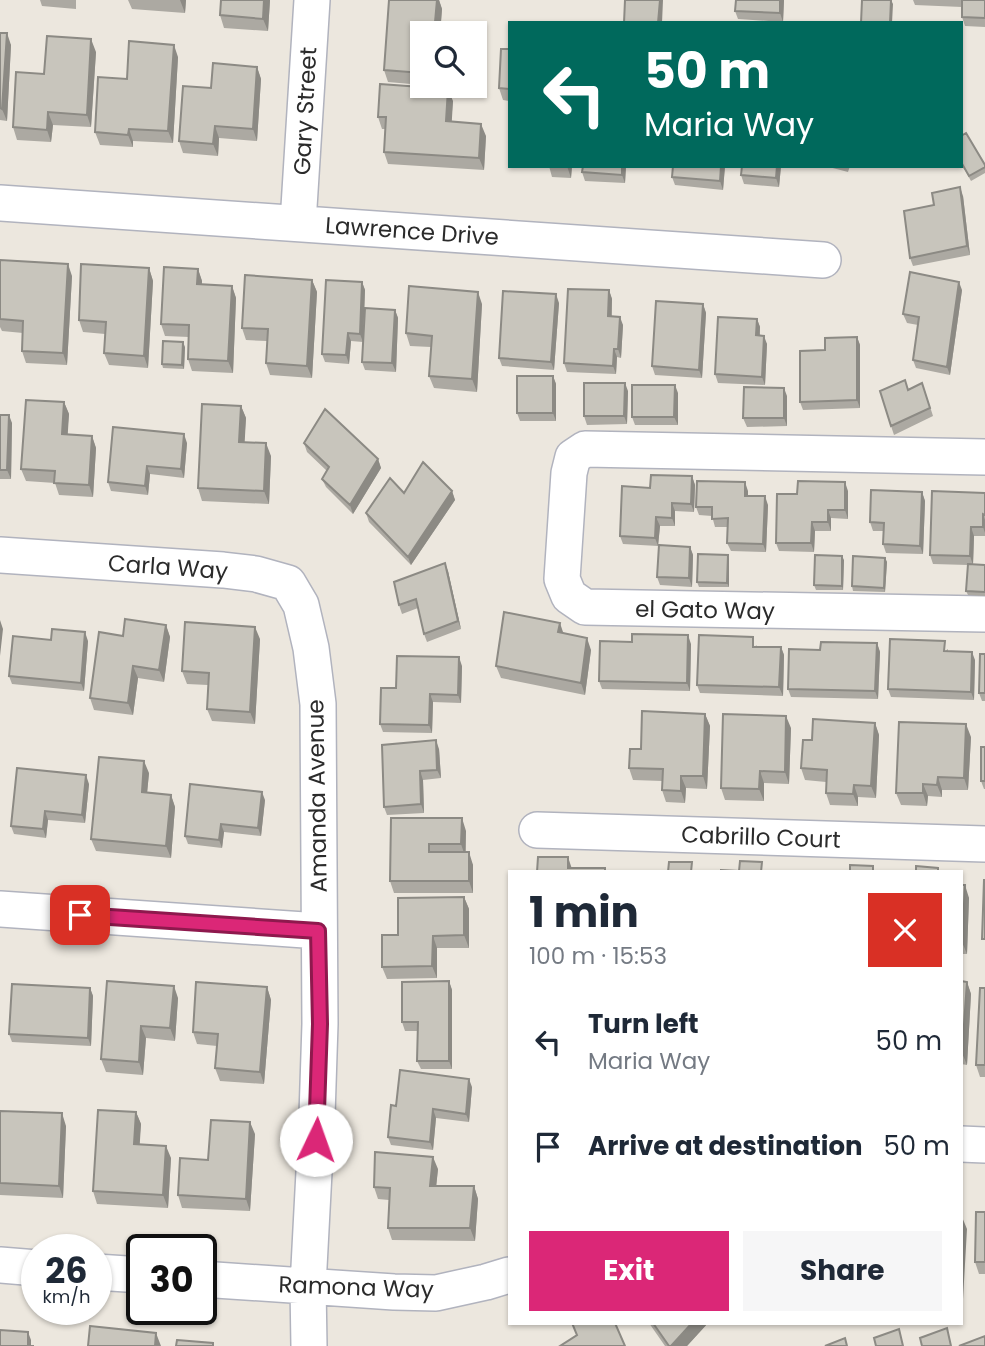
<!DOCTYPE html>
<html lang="en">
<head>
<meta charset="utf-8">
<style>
  :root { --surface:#fff; --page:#f6f6f7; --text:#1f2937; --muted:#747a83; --accent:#db2777 }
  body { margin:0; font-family:Poppins,sans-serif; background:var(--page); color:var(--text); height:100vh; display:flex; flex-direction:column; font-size:26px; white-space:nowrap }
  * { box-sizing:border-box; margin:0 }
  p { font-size:23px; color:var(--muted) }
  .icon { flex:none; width:38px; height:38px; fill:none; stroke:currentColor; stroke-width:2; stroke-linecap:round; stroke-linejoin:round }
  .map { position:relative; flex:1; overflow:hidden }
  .drawer { position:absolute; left:508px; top:870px; width:455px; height:455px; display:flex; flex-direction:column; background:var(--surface); border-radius:0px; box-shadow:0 2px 5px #0004 }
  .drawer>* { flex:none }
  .top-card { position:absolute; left:508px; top:21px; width:455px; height:147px; border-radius:0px; box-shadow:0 2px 5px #0004; background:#00695c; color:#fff; overflow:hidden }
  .tools { position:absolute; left:410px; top:21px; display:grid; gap:14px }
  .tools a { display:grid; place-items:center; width:77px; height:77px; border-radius:0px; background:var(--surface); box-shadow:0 2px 5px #0004; font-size:35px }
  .speed { position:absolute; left:21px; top:1234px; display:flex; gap:14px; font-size:35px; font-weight:700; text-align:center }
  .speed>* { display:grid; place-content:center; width:91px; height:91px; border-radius:50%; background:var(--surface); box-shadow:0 2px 5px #0004; line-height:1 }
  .speed small { font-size:18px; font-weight:400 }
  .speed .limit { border:4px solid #111; border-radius:10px; background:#fff; color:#111 }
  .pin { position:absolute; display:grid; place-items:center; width:60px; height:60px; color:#fff; margin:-30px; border-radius:14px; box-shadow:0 4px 10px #0006 }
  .me { position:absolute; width:77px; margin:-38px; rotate:3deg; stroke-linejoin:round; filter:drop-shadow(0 0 5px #0008) }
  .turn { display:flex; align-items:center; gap:24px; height:147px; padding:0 21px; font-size:32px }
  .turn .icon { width:91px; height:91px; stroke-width:2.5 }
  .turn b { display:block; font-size:49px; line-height:60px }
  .round { display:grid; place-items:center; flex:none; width:74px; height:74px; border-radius:0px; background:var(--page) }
  .overview { display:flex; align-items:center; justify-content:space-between; height:119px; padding:0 21px }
  h1 { font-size:42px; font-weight:700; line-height:52px }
  .cta { display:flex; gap:14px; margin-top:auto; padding:14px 21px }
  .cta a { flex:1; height:80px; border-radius:0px; background:var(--accent); color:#fff; font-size:28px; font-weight:700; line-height:80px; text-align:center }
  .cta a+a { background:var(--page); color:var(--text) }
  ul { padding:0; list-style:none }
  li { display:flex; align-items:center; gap:21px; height:105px; padding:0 21px }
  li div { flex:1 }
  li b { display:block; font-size:26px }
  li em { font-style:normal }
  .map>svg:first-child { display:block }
</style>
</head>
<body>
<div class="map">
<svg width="985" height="1346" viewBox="0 0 985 1346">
  <rect width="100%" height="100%" fill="#ece7de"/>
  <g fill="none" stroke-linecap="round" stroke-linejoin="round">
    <defs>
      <path id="minor" d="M0,203L823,260
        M298,223L312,0
        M985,457L585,449L573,457L569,473L562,579L569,596L585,607L985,614
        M0,555L223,570L256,574L288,583L301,605L311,648L318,704L320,1024L317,1115L308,1286L309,1346
        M537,830L985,844
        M0,909L319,931
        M961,1144L985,1145
        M0,1265L37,1268
        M96,1272L142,1275
        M201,1279L394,1292L436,1293L486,1282L509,1275"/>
    </defs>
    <use href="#minor" stroke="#b1b3be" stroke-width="38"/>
    <use href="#minor" stroke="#fff" stroke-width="35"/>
  </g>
  <path fill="#aca9a2" d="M40,0H76V9L42,6Z
    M128,0H186L185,13L132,9Z
    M221,0H270L268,31L224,28L220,15Z
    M389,0H439L442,9L441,23L475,26L479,38L475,90L428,86H474V33H422V85L388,82L384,70Z
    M784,0L783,22L738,19L735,11Z
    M913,0H985V27L965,26L962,17V7L915,5Z
    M0,33L11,45L7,121L0,120Z
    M509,49V101L503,100L499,88Z
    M96,52L91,127L53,125L51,142L17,140L13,127L44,74Z
    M178,57L173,143L133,141V147L100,145L95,132L127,79Z
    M257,67L261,79L257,141L219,138L218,156L183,153L179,141Z
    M453,101L451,122L486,136L484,170L388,164L384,152L385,129H382L378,117Z
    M961,136L985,165V173L971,181L961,163Z
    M549,166H572L571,178L552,177Z
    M626,166L625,183L585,181L582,172Z
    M725,166L723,190L675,185L672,177Z
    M781,166L779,187L744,184L741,175Z
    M825,166H850L848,172Z
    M963,196L970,255L913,266L910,258Z
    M0,260L72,276L67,365L26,363L22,351L23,333L2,331L0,327Z
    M149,268L153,281L148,368L109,365L104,353L105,334L83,332L79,320Z
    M198,269L202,281V285L232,286L236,298L233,373L192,371L188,359L189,337L165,336L161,324Z
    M312,280L317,292L312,378L270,375L266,363L267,341L246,340L242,328Z
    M362,282L365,290L363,342L351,341L349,364L325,362L322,354Z
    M609,290L612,299V316L623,325L621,358L617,357L616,374L567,372L564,363Z
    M962,290L950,375L916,368L913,360L918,325L907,323L903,314Z
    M559,303L554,370L502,366L499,358Z
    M482,304L477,392L434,388L429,376L431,347L410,346L406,333Z
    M703,304L706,313L702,378L655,375L652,366Z
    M395,310L398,318L396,372L365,370L362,362Z
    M757,319L760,327V335L767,344L765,385L718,383L715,374Z
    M857,337L860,345V408L803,410L800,402L825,350Z
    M185,347L184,369L163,368L162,364Z
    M553,376L556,384V421H520L517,413Z
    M908,389L925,391L933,416L894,435L891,426Z
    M628,391L627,424L587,425L584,416Z
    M678,393V425H635L632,417Z
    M787,396V426L747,427L743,418Z
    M64,402L69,414L67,434L92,436L96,448L93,497L59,495L55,483L26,481L21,469Z
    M241,406L246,418L244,442L271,456L269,504L202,501L198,488Z
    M0,415L12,423L11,479H0Z
    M187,443L184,478L150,474L148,495L111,491L108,482Z
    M304,443L378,459L381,468L353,514L326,487L322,479L327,471L307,452Z
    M692,476L695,485L694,512L675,511V526H660L658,546L623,544L620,536L650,488Z
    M452,491L455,500L411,565L369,522L366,513Z
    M748,491V496L768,505L766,552L731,551L727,543L728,527H715L712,516L699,515L696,507Z
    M848,491V519L831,518V531H815L814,552L779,551L776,543L797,494Z
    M922,492L925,501L923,554L886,553L883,544V531H873L870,522Z
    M985,493V536H974L973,564L985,565V596L968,595L966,591L968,565L933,564L930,555Z
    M690,547L693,555L692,587L660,585L657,577Z
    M728,555L729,559V587H699L697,582Z
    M885,558L887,562L885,592L853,591L852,586Z
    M844,560L843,590H816L814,585Z
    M448,571L461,629L427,642L424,634L418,608L402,614L399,605Z
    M166,625L170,637L164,682L138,678L133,715L94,710L90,698L123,636Z
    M563,633L591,650L585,695L501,678L496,666Z
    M260,639L255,724L212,721L207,709L208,685L187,684L182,671Z
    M51,640L88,641L84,691L12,684L9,676Z
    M632,642L691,644L690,691L602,689L599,681Z
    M877,643L880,652L878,699L791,697L788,689L820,650Z
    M757,645L756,647H781L784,655L783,696L700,693L697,685Z
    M948,649V651L975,660L974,700L891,697L888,689Z
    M985,654V701H982L979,693Z
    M462,666L461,703L433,702L432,733L383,732L380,724Z
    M705,714L710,726L707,789L686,788L685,803L666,802L662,790V781L633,780L629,768L641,749Z
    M875,723L879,735L876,798L858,797V806L830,805L826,793V782L805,780L801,768L812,740Z
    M791,728L789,784L764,783V801L725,800L721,788Z
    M971,737L968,790H942V797L928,796L927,806L901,805L896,793Z
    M985,747V789H984L981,781Z
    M439,749L441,778L423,780L424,813L387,815L384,807Z
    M149,773L147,793L171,795L175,807L171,858L96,851L91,839Z
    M89,784L85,823L48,820L46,838L14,834L11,826Z
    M265,800L261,836L224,832L222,848L188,844L185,836Z
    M391,818L466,831V852L473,865V893H394L390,881Z
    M961,885L969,898L967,954H961Z
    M464,897L469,909V948H437V978L387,979L382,967L398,935Z
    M107,981L178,998L175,1041L146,1038L143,1075L106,1072L101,1059Z
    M449,981L452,990V1069H421L417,1061L418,1031H405L402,1022Z
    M961,981L967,982L971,994L967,1065L961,1064Z
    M267,987L271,1000L264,1084L220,1081L215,1068L217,1046L197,1044L193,1032Z
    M90,988L93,996L91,1046L12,1042L9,1034Z
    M985,988V1077H980L976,1065Z
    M472,1087L469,1122L436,1118L433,1150L391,1145L388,1137L396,1106Z
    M0,1111L66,1126L63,1198L0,1195Z
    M136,1112L141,1124L139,1144L171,1158L168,1208L97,1204L93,1191Z
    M255,1134L250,1211L182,1208L178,1195L208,1160Z
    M438,1169L436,1186H474L478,1199L475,1241L392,1240L388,1228L389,1200L378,1199L374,1187Z
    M985,1212V1274H979L975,1262Z
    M649,1323H708L687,1346H665Z"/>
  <path fill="#8c8a84" d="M180,0H186L185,13Z
    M264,0H270L268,31L263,19Z
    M437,0H439L442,9L440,33L435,22Z
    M660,0H663L662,23H658Z
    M780,0H784L783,22L780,13Z
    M891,0L893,4L892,23H890Z
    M475,26L479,38L475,90L473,86H474Z
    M7,33L11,45L7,121L2,109Z
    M91,39L96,52L91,127L87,115Z
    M174,45L178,57L173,143L168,131Z
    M257,67L261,79L257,141L253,129Z
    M448,89L453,101L451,134L446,121Z
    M48,112L53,125L51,142L47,130Z
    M481,124L486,136L484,170L479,158Z
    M215,126L219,138L218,156L213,144Z
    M129,129L133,141V147L128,135Z
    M567,166H572L571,178Z
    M622,166H626L625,183L622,175Z
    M721,166H725L723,190L720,181Z
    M777,166H781L779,187L776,178Z
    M960,187L963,196L970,255L967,246Z
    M68,264L72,276L67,365L63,353Z
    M149,268L153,281L148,368L144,356Z
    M198,269L202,281L201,297L197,284Z
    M312,280L317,292L312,378L307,366Z
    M362,282L365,290L363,342L360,334Z
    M959,282L962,290L950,375L947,367Z
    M232,286L236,298L233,373L228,361Z
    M609,290L612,299L611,324L608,316Z
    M478,292L482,304L477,392L472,379Z
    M556,294L559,303L554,370L551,362Z
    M703,304L706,313L702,378L699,370Z
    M395,310L398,318L396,372L392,363Z
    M620,317L623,325L621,358L618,349Z
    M757,319L760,327L759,344L756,335Z
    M348,333L351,341L349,364L346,355Z
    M764,336L767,344L765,385L762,377Z
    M857,337L860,345V408L857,400Z
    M183,342L185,347L184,369L182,365Z
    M614,349L617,357L616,374L613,366Z
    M553,376L556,384V421L553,413Z
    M625,383L628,391L627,424L624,416Z
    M675,385L678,393V425L674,417Z
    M784,388L787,396V426L784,418Z
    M64,402L69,414L67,446L62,434Z
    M241,406L246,418L244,454L239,442Z
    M9,415L12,423L11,479L7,470Z
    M184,434L187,443L184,478L181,469Z
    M92,436L96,448L93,497L89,485Z
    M266,443L271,456L269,504L264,491Z
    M378,459L381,468L353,514L350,505Z
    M147,466L150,474L148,495L145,486Z
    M692,476L695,485L694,512L691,504Z
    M745,482L748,491V504L745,496Z
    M845,482L848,491V519L845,510Z
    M452,491L455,500L411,565L408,557Z
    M922,492L925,501L923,554L920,546Z
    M765,496L768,505L766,552L763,544Z
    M672,503L675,511V526L672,518Z
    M828,510L831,518V531L828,522Z
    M983,514L985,520V533L983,527Z
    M656,517L660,526L658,546L655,538Z
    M812,522L815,531L814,552L811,543Z
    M971,527L974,536L973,565L970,556Z
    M690,547L693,555L692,587L689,578Z
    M728,555L729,559V587L727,583Z
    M842,556L844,560L843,590L842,586Z
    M885,558L887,562L885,592L884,588Z
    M445,563L448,571L461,629L458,621Z
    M0,620L3,629L0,656Z
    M560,623L564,635L558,632Z
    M166,625L170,637L164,682L159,670Z
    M255,627L260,639L255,724L250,712Z
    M85,632L88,641L84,691L81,683Z
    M688,635L691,644L690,691L687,683Z
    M587,638L591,650L585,695L581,683Z
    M877,643L880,652L878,699L875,691Z
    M781,647L784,655L783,696L779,687Z
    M972,652L975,660L974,700L971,692Z
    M459,657L462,666L461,703L458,695Z
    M133,666L138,678L133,715L128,703Z
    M430,694L433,702L432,733L429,725Z
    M705,714L710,726L707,789L703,776Z
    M786,716L791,728L789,784L785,772Z
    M875,723L879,735L876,798L871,786Z
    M966,724L971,737L968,790L964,778Z
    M436,740L439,749L441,778L437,770Z
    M144,761L149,773L146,804L142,792Z
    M420,771L423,780L424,813L421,804Z
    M760,771L764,783V801L759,789Z
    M86,775L89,784L85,823L82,815Z
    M681,776L686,788L685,803L681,791Z
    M938,777L942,790V797L937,785Z
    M923,784L928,796L927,806L923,793Z
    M854,785L858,797V806L853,794Z
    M262,792L265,800L261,836L258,828Z
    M171,795L175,807L171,858L166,846Z
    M45,811L48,820L46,838L43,829Z
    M462,818L466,831L465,856L461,844Z
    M221,824L224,832L222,848L219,840Z
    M469,852L473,865V893L469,881Z
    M568,857L572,869L568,868Z
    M965,885L969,898L967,954L962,942Z
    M464,897L469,909V948L464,935Z
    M433,936L437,948V978L432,966Z
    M449,981L452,990V1069L449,1061Z
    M967,982L971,994L967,1065L962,1053Z
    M174,986L178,998L175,1041L170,1028Z
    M267,987L271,1000L264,1084L260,1072Z
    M90,988L93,996L91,1046L88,1038Z
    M141,1026L146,1038L143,1075L139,1062Z
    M469,1079L472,1087L469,1122L466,1114Z
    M433,1109L436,1118L433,1150L430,1142Z
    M136,1112L141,1124L139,1156L134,1144Z
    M62,1113L66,1126L63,1198L59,1186Z
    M250,1122L255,1134L250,1211L246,1199Z
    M166,1146L171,1158L168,1208L163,1195Z
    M433,1157L438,1169L435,1198L430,1186Z
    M474,1186L478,1199L475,1241L470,1228Z
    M962,1217L967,1229L963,1299L961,1293V1244Z
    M692,1323H708L687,1346H671Z
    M28,1332L31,1340V1346H28Z
    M156,1333L161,1346H155Z"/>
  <path fill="#c8c5bc" stroke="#8c8a84" stroke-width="2" d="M221,0H264L263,19L220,15Z
    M389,0H437L435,22L475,26L474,33H422V73L384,70Z
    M625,0H660L658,23H624Z
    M736,0H780V13L735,11Z
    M862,0H891L890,23H861Z
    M962,0H985V18L962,17Z
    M0,33H7L2,109L0,108Z
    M47,36L91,39L87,115L48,112L47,130L13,127L16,72L44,74Z
    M129,41L174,45L168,131L129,129L128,135L95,132L98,77L127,79Z
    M501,49H509V89L499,88Z
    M213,63L257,67L253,129L215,126L213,144L179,141L183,86L211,88Z
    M380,84L448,89L446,121L481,124L479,158L384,152L386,117H378Z
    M966,133L985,165V167L969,176L961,162V136Z
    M583,166H622V175L582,172Z
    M673,166H721L720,181L672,177Z
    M742,166H777L776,178L741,175Z
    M960,187L967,246L910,258L904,211L934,205L932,193Z
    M0,260L68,264L63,353L22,351L23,321L0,319Z
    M81,264L149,268L144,356L104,353L106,322L79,320Z
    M164,267L198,269L197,284L232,286L228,361L188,359L189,325L161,324Z
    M910,272L959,282L947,367L913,360L919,317L903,314Z
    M245,275L312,280L307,366L266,363L268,329L242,328Z
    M326,280L362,282L360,334L348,333L346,355L322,354Z
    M409,286L478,292L472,379L429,376L432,336L406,333Z
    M568,289L609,290L608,316L620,317L618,349H614L613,366L564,363Z
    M503,291L556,294L551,362L499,358Z
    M656,301L703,304L699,370L652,366Z
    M365,308L395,310L392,363L362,362Z
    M718,317L757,319L756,335L764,336L762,377L715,374Z
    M857,337V400L800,402V351L825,350V338Z
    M163,341L183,342L182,365L162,364Z
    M517,376H553V413H517Z
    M905,380L908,390L922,383L930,408L891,426L880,391Z
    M584,383H625L624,416H584Z
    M632,385H675L674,417H632Z
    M744,387L784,388V418H743Z
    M26,400L64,402L62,434L92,436L89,485L54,483L55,471L21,469Z
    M202,404L241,406L239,442L266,443L264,491L198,488Z
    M325,409L378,459L350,505L322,479L329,467L304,443Z
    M0,415H9L7,470H0Z
    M113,427L184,434L181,469L147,466L145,486L108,482Z
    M423,462L452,491L408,557L366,513L390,478L404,493Z
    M651,475L692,476L691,504L672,503V518L656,517L655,538L620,536L622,486L650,488Z
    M697,481L745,482V496H765L763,544L727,543L728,518L712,519V507H696Z
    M798,481L845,482V510H828V522H812L811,543H776L777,494H797Z
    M871,490L922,492L920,546L883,544L884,523L870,522Z
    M932,491L985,493V515L983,514V527H971L970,556L930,555Z
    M659,545L690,547L689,578L657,577Z
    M698,554L728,555L727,583L697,582Z
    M815,555L842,556V586L814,585Z
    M853,556L885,558L884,588L852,586Z
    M445,563L458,621L424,634L416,599L399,605L394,582Z
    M968,564L985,565V592L966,591Z
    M504,612L560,623L558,632L587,638L581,683L496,666Z
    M125,619L166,625L159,670L133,666L128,703L90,698L99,632L123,636Z
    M185,622L255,627L250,712L207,709L209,673L182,671Z
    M52,629L85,632L81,683L9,676L13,636L51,640Z
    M632,634L688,635L687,683L599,681L600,641L632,642Z
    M699,635L753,637V647H781L779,687L697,685Z
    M890,639L945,641L944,651L972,652L971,692L888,689Z
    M821,642L877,643L875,691L788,689L789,649L820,650Z
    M980,654H985V693H979Z
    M397,656L459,657L458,695L430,694L429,725L380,724L381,688H396Z
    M642,711L705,714L703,776H681V791L662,790L663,769L629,768L630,749H641Z
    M723,714L786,716L785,772L760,771L759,789L721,788Z
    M813,719L875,723L871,786L854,785L853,794L826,793L827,770L801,768L803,740H812Z
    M899,722L966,724L964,778L938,777L937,785L923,784V793H896Z
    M436,740L437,770L420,771L421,804L384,807L382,745Z
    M981,747H985V781H981Z
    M99,757L144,761L142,792L171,795L166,846L91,839Z
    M17,768L86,775L82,815L45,811L43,829L11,826Z
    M190,784L262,792L258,828L221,824L219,840L185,836Z
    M391,818H462L461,844H429V852H469V881H390Z
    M538,857H568V868H605V872H537Z
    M740,861L762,862L761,872H721V870L739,871Z
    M669,862H692L691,872H668Z
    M850,865L873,866V872H850Z
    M916,866L938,868V872H916Z
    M984,880H985V939H982Z
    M961,885H965L962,942H961Z
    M464,897V935L433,936L432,966L382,967V935H398V898Z
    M107,981L174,986L170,1028L141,1026L139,1062L101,1059Z
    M449,981V1061H417L418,1022H402V982Z
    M961,981L967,982L962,1053L961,1052Z
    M196,982L267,987L260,1072L215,1068L218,1034L193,1032Z
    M12,984L90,988L88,1038L9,1034Z
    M980,988H985V1065H976Z
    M400,1070L469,1079L466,1114L433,1109L430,1142L388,1137L391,1105L396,1106Z
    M98,1110L136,1112L134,1144L166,1146L163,1195L93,1191Z
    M0,1111L62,1113L59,1186L0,1183Z
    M211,1120L250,1122L246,1199L178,1195L180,1158L208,1160Z
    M375,1152L433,1157L430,1186H474L470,1228H388L390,1188L374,1187Z
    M976,1212H985V1262H975Z
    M961,1217H962L961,1244Z
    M572,1323H615L625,1346H560L577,1335Z
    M653,1323H692L671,1346H669Z
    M90,1326L156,1333L155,1346H88Z
    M947,1328L951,1346H922L920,1338Z
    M899,1329L903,1346H876L874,1338Z
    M0,1330L28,1332V1346H34H0Z
    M985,1336V1346H959Z
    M845,1338L847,1346H825Z
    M177,1340L213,1343V1346H176Z"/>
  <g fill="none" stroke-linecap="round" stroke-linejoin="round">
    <defs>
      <path id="route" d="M80,915L318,931L320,1024L316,1140"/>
    </defs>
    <use href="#route" stroke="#8e194d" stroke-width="18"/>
    <use href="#route" stroke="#db2777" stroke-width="12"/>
  </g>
  <g text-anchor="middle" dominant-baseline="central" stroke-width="5" stroke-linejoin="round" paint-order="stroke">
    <g font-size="23" fill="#2b2b2b" stroke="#fff">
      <text transform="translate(305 111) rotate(-87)">Gary Street</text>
      <text transform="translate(412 231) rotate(4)">Lawrence Drive</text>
      <text transform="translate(168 567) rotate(4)">Carla Way</text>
      <text transform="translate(705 610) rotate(1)">el Gato Way</text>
      <text transform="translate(317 796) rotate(-91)">Amanda Avenue</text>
      <text transform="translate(761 837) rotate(2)">Cabrillo Court</text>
      <text transform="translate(356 1287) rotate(2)">Ramona Way</text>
    </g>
  </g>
</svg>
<div class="tools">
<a><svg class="icon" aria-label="search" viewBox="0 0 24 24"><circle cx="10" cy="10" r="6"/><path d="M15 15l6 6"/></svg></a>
</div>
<div class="speed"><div>26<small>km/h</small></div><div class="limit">30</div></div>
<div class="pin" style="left:80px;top:915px;background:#d93025"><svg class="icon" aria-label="arrive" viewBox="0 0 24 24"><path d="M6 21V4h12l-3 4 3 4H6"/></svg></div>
<svg class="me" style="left:316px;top:1140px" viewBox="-20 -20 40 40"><circle r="19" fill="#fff"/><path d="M0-13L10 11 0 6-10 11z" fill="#db2777"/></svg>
<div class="top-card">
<div class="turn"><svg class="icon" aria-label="left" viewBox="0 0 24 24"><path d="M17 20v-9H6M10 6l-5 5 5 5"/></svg><div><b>50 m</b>Maria Way</div></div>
</div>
<section class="drawer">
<div class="overview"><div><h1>1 min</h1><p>100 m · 15:53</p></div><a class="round" style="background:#d93025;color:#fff"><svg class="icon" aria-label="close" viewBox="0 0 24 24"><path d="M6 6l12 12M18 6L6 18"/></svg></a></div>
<ul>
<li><svg class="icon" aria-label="left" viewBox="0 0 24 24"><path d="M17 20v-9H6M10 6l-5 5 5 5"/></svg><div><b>Turn left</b><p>Maria Way</p></div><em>50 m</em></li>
<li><svg class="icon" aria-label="arrive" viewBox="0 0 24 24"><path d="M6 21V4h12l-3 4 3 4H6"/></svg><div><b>Arrive at destination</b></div><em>50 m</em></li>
</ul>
<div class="cta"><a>Exit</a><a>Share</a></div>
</section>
</div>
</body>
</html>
